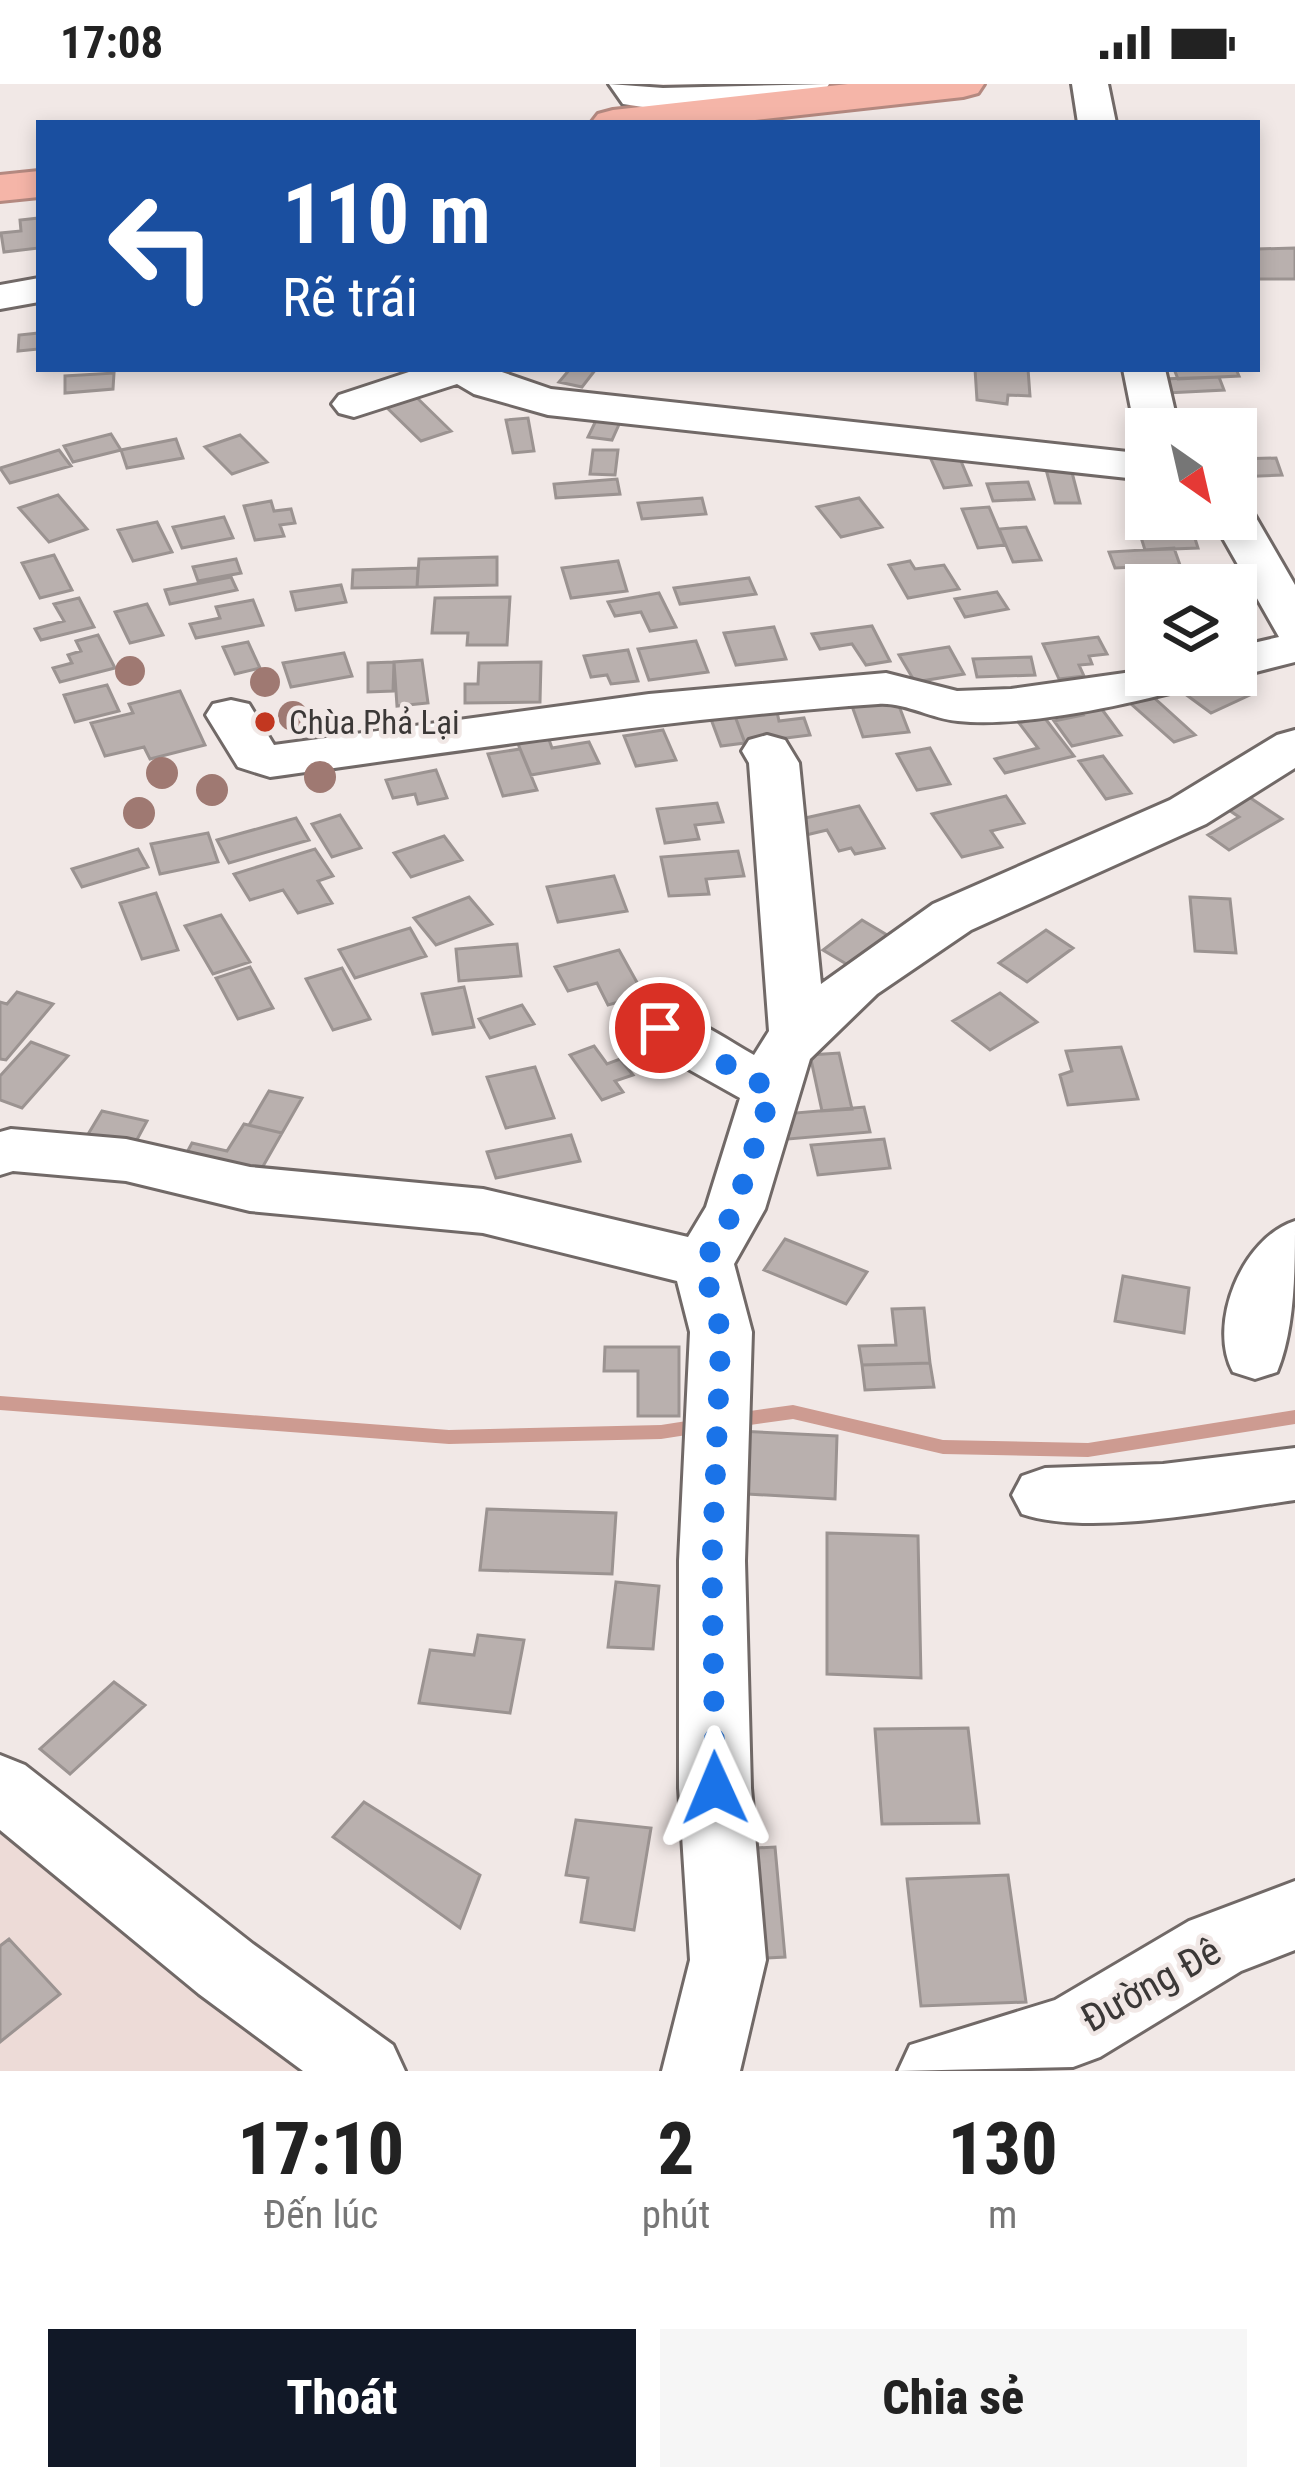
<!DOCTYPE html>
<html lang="vi">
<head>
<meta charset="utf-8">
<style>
  :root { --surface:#fff; --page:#f6f6f6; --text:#222; --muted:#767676; --accent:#111827 }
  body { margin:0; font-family:"Roboto Condensed",sans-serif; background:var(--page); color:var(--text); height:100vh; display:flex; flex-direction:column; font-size:45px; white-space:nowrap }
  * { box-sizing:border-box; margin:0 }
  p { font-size:39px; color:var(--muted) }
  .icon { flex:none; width:66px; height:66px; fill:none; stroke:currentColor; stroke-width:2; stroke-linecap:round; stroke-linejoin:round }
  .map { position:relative; height:1987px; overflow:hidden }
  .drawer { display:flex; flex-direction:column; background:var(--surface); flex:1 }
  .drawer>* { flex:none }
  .hud { position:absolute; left:36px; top:36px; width:1224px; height:252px; border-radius:0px; box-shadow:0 6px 18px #0003; background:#1a4fa0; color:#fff; overflow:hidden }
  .needle { width:78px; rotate:146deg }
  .tools { position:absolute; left:1125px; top:324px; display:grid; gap:24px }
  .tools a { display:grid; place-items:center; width:132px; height:132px; border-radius:0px; background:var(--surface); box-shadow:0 6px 18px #0003; font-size:60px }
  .pin { position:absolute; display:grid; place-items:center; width:102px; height:102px; color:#fff; margin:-51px; border:6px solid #fff; border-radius:50%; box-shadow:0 3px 12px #0007 }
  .me { position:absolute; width:132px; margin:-66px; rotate:359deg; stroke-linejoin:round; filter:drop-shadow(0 0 9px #0008) }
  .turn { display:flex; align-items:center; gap:42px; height:252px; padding:0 48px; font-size:54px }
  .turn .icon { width:156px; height:156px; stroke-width:2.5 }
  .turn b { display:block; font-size:84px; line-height:102px }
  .eta { display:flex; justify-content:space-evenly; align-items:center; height:204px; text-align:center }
  .eta b { font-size:72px; font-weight:800; line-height:84px }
  .primary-button { display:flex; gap:24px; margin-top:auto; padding:24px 48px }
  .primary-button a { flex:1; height:138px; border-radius:0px; background:var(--accent); color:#fff; font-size:48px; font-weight:800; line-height:138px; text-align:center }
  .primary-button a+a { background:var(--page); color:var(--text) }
  .status { display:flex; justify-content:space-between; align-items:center; height:84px; padding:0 60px; background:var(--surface); direction:ltr }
  .status svg { height:33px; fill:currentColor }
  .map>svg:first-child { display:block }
</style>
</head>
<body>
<div class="status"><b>17:08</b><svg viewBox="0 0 49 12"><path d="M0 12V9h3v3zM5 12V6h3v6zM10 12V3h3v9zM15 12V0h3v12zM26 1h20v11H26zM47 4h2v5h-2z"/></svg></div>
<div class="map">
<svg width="1295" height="1987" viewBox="0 0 1295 1987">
  <rect width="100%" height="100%" fill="#f1e8e6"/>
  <path fill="#eddbd7" d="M0,1689L366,1987H0Z"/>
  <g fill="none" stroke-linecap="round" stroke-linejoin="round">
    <path fill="#cd9b91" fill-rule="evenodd" d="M0,1312L449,1346L661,1341L706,1334L712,1336L714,1341L712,1346L706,1348L661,1355L449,1360L0,1326Z
      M793,1321L943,1356L1088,1359L1295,1326V1340L1088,1373L943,1370L793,1335L729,1344L723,1342L721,1337L723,1332L729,1330Z"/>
  </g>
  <path fill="#b9b0ae" stroke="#9b9391" stroke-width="3" d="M39,134V164L4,168L1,149L21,147L20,136Z
    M1295,164V195H1257V165Z
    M39,249V265L18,267L19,251Z
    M570,285H596L582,303L559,298Z
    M975,285H1028L1030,312L1008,311L1007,320L977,316Z
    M1174,285H1236L1239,292L1178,295Z
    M114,289L113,305L65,309V292Z
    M1219,293L1224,306L1167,309L1162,295Z
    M409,306L451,347L421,357L378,315Z
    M602,324L625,327L612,356L588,353Z
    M1215,333L1220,345H1175L1171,335Z
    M528,334L534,367L513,369L506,336Z
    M111,350L121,366L73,378L64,362Z
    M240,351L267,378L232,390L205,363Z
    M176,355L183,374L127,384L121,366Z
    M59,366L71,382L10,399L0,384Z
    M593,366H618L615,391L590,390Z
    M958,370L971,401L944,404L930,373Z
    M1276,374L1282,391L1236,393V375Z
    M1069,377L1080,419H1055L1044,378Z
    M1126,386L1146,387V418H1130Z
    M617,395L620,410L556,414L554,400Z
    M1028,398L1034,415L993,417L987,400Z
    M58,411L87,445L49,458L19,424Z
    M702,414L706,430L642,435L638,419Z
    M859,414L882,443L841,453L817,423Z
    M271,417L274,427L291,425L295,439L280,441L284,452L255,456L244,422Z
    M989,423L1005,461L978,464L962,425Z
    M224,433L233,454L182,464L173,443Z
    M157,438L172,468L133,477L118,446Z
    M1026,443L1041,476L1013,478L999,445Z
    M1192,445L1198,464L1145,466L1139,447Z
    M1174,464L1180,481L1115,484L1109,468Z
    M54,471L72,506L40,514L22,479Z
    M497,473V501L417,503L419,475Z
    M236,475L241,489L198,497L193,483Z
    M618,477L627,507L571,514L562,484Z
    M910,477L915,485L944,481L959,505L908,514L889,481Z
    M418,484L417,503L352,504L353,486Z
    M231,493L237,506L170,520L165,506Z
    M749,494L756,510L680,520L674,504Z
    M341,501L346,518L296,526L291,508Z
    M997,508L1008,525L965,533L955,515Z
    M659,509L676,543L650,547L641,528L615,532L608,518Z
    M510,513L507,561H467L468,549H432L435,514Z
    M79,514L94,543L41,556L35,545L64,537L54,520Z
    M253,516L263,541L196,554L190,540L220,534L216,523Z
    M147,520L163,551L130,559L115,528Z
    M1146,526V559H1135L1127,527Z
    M872,542L890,577L866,581L852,560L820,565L812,550Z
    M774,543L786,575L736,581L724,549Z
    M98,551L115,584L60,598L53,584L72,579L68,571L81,567L76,557Z
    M1098,553L1107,570L1089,572L1092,580L1079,581L1084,592L1059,595L1043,560Z
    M696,557L708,588L649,596L638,565Z
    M248,558L260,584L235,590L223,563Z
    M949,563L964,590L915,598L899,571Z
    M628,566L638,597L611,600L607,591L591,593L584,572Z
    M344,569L352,592L291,603L283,579Z
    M1031,573L1035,591L977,593L973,575Z
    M422,576L428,619L397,622L394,578Z
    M394,578L393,607L368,608V579Z
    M541,578L540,618L465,619V600H478L479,579Z
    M1230,594L1252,610L1211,629L1177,604L1197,595L1209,604Z
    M107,601L119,627L75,638L64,611Z
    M180,607L205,661L150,675L144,663L105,672L91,639L133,629L129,620Z
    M894,609L909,648L863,653L852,622L874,620Z
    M1151,611L1195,651L1174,658L1130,619Z
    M1095,616L1121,651L1072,662L1054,637L1083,631L1076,621Z
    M732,624L777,628L779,637L804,634L810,651L745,659Z
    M732,624L745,659L721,662L708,627Z
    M1044,633L1074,672L1005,689L995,675L1038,664L1019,639Z
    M663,646L676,676L636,682L624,652Z
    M547,650L552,664L589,658L599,679L531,691L516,655Z
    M930,664L950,700L917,706L897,670Z
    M520,665L537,706L503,712L488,670Z
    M1103,672L1131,709L1106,715L1079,677Z
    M436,686L447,714L418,720L415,710L393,714L386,696Z
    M1231,701L1282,735L1229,766L1208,751L1239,733L1210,713Z
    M1006,712L1024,739L991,747L1002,763L962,773L932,730Z
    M717,719L723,738L695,741L699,755L665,759L657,725Z
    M859,722L884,764L855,770L851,764L839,767L827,746L806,751L796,736Z
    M340,731L361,764L332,773L312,740Z
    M296,734L309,756L229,779L217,756Z
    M208,749L218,778L160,790L151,760Z
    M444,752L462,776L411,793L394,769Z
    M138,765L148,783L82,803L72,785Z
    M315,765L333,792L318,797L332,819L298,829L283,806L250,816L234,790Z
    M738,767L744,792L706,795L709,810L669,812L661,773Z
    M614,792L627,827L558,838L547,803Z
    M156,809L178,866L142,875L120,819Z
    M469,813L492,840L436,861L414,834Z
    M1190,813L1230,815L1236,869L1195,867Z
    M221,831L250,878L213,890L185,842Z
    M862,836L892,854L853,884L823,866Z
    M410,844L426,872L355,894L339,866Z
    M1046,846L1073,864L1027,898L999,879Z
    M517,860L521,892L459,897L456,865Z
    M619,866L644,911L608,921L597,899L568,907L555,883Z
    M250,883L273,924L238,935L216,894Z
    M342,884L370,935L333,946L306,895Z
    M464,903L474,943L433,950L422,910Z
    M17,908L53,920L6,976L0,975V918L7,920Z
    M1000,909L1037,938L990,966L953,937Z
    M522,921L534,940L490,954L479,935Z
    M31,958L68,972L22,1024L0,1016V992Z
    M594,962L607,980L620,975L633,991L615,997L623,1008L602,1016L570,971Z
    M1121,963L1138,1015L1068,1021L1060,991L1072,987L1066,967Z
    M839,969L852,1025L822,1027L810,971Z
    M535,983L554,1034L506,1044L487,993Z
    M269,1007L302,1014L282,1049L249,1041Z
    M864,1023L870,1048L777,1056L772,1031Z
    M102,1027L147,1037L126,1076L75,1072Z
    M244,1040L282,1049L250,1105L177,1087L192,1059L227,1067Z
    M571,1051L580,1077L496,1094L487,1068Z
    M884,1055L890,1084L818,1091L811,1061Z
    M785,1155L867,1188L846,1220L764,1186Z
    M1123,1192L1189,1204L1184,1249L1115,1237Z
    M924,1224L930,1279L862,1281L859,1262L896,1261L892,1225Z
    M605,1263H679V1332H638V1287H604Z
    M930,1279L934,1303L865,1306L862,1281Z
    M717,1346L837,1352L835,1415L713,1408Z
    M487,1425L616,1429L612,1490L480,1486Z
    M827,1449L918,1452L921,1594L827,1590Z
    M616,1498L659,1502L653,1565L608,1563Z
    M478,1551L524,1556L510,1629L419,1619L430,1566L474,1571Z
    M114,1598L145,1621L70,1690L40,1665Z
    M968,1644L979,1739L882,1740L875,1645Z
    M364,1718L480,1791L460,1844L333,1753Z
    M576,1736L651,1744L634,1846L581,1838L588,1794L566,1791Z
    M775,1763L785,1873L728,1876L719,1766Z
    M1008,1791L1026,1918L921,1922L907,1795Z
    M9,1855L60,1910L0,1958V1862Z"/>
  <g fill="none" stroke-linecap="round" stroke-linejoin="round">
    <defs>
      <path id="minor" d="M609,0L663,4L829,0L824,8L811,11L663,26L623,20Z
        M1072,0H1108L1116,39H1078Z
        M39,194V218L0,225V201Z
        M418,285H493L551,305L1146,370V396L548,331L474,310L457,300L354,333L339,329L332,320L339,311Z
        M1123,285H1165L1179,345H1146V355L1142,354L1135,345Z
        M1236,422L1251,425L1295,501V578L1236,593L1230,591H1236V563L1279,553L1212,435H1236Z
        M1146,586V591H1208L1201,601C1133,619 1028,644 958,637C931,635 905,618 878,620C674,634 472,665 270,693L238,683L206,631L213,620L231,616L249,620L274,661L649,610L886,589L957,607L1011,605Z
        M1295,646V684L1206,740L971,846L877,910L810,975L765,1125L734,1180L752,1248L745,1477L751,1704L766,1876L740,1987H662L690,1876L679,1704V1477L690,1248L677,1197L483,1149L250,1127L126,1097L13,1087L0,1091V1048L11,1045L126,1055L250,1083L483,1105L688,1153L706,1123L740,1014L640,958L632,944L640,930C680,919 719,952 754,971L769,947L749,679L742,667L749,656L767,651L785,656L799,679L821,900L933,820L1170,716L1277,651Z
        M1295,1137C1295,1185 1295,1245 1277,1288L1255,1295L1233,1288C1207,1240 1242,1154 1295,1137Z
        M1295,1364V1416C1221,1426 1090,1453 1022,1430L1012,1411L1022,1392L1045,1384L1163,1380Z
        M0,1671L25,1681L253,1860L393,1961L405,1987H303L199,1910L0,1746Z
        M1295,1797V1866L1241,1887L1100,1973L1073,1983L898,1987L910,1961L1055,1916L1189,1837Z"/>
      <path id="highway" d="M848,0H984L978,9L963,13L729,39H591L598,30L613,26Z
        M39,87V113L0,117V91Z"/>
    </defs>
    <use href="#minor" stroke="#716967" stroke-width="6"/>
    <use href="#highway" stroke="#b48980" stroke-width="6"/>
    <use href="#minor" fill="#fff" fill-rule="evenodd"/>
    <use href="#highway" fill="#f5b5a8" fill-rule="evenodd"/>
  </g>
  <g fill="#9f7972">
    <circle cx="130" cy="587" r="15"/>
    <circle cx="265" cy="598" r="15"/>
    <circle cx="293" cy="632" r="15"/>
    <circle cx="162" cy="689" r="16"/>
    <circle cx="320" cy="693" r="16"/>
    <circle cx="212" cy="706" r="16"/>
    <circle cx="139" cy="729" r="16"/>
  </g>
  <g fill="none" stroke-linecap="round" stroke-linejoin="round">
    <path stroke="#1a73e8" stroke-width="21" stroke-dasharray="0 37.8" d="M660,944L772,1006L735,1125L703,1180L721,1248L712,1477L715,1704"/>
  </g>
  <circle fill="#c23720" stroke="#f1e8e6" stroke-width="4.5" cx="265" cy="638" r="12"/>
  <g text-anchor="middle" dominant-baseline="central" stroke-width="9" stroke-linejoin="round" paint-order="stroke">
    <g font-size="33" fill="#3b3837" stroke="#f1e8e6" text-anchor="start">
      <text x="289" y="638">Chùa Phả Lại</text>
    </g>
    <g font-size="39" fill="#3b3837" stroke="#f1e8e6">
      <text transform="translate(1151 1901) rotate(-29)">Đường Đê</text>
    </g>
  </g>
</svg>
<div class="tools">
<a><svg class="needle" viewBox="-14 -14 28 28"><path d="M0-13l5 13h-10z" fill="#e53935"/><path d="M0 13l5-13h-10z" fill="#767676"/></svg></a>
<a><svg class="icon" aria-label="layers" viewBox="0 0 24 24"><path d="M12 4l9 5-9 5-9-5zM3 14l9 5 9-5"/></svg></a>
</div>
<div class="pin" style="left:660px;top:944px;background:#d93025"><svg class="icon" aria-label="arrive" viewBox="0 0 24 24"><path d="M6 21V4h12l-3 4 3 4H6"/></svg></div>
<svg class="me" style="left:715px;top:1704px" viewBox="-20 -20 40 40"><path d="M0-17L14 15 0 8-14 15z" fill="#1a73e8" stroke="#fff" stroke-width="4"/></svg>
<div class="hud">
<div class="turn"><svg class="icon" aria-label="left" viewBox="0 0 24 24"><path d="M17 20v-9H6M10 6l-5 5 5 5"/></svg><div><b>110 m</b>Rẽ trái</div></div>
</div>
</div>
<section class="drawer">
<div class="eta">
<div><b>17:10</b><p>Đến lúc</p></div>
<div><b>2</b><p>phút</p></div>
<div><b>130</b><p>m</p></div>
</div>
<div class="primary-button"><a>Thoát</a><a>Chia sẻ</a></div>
</section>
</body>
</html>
